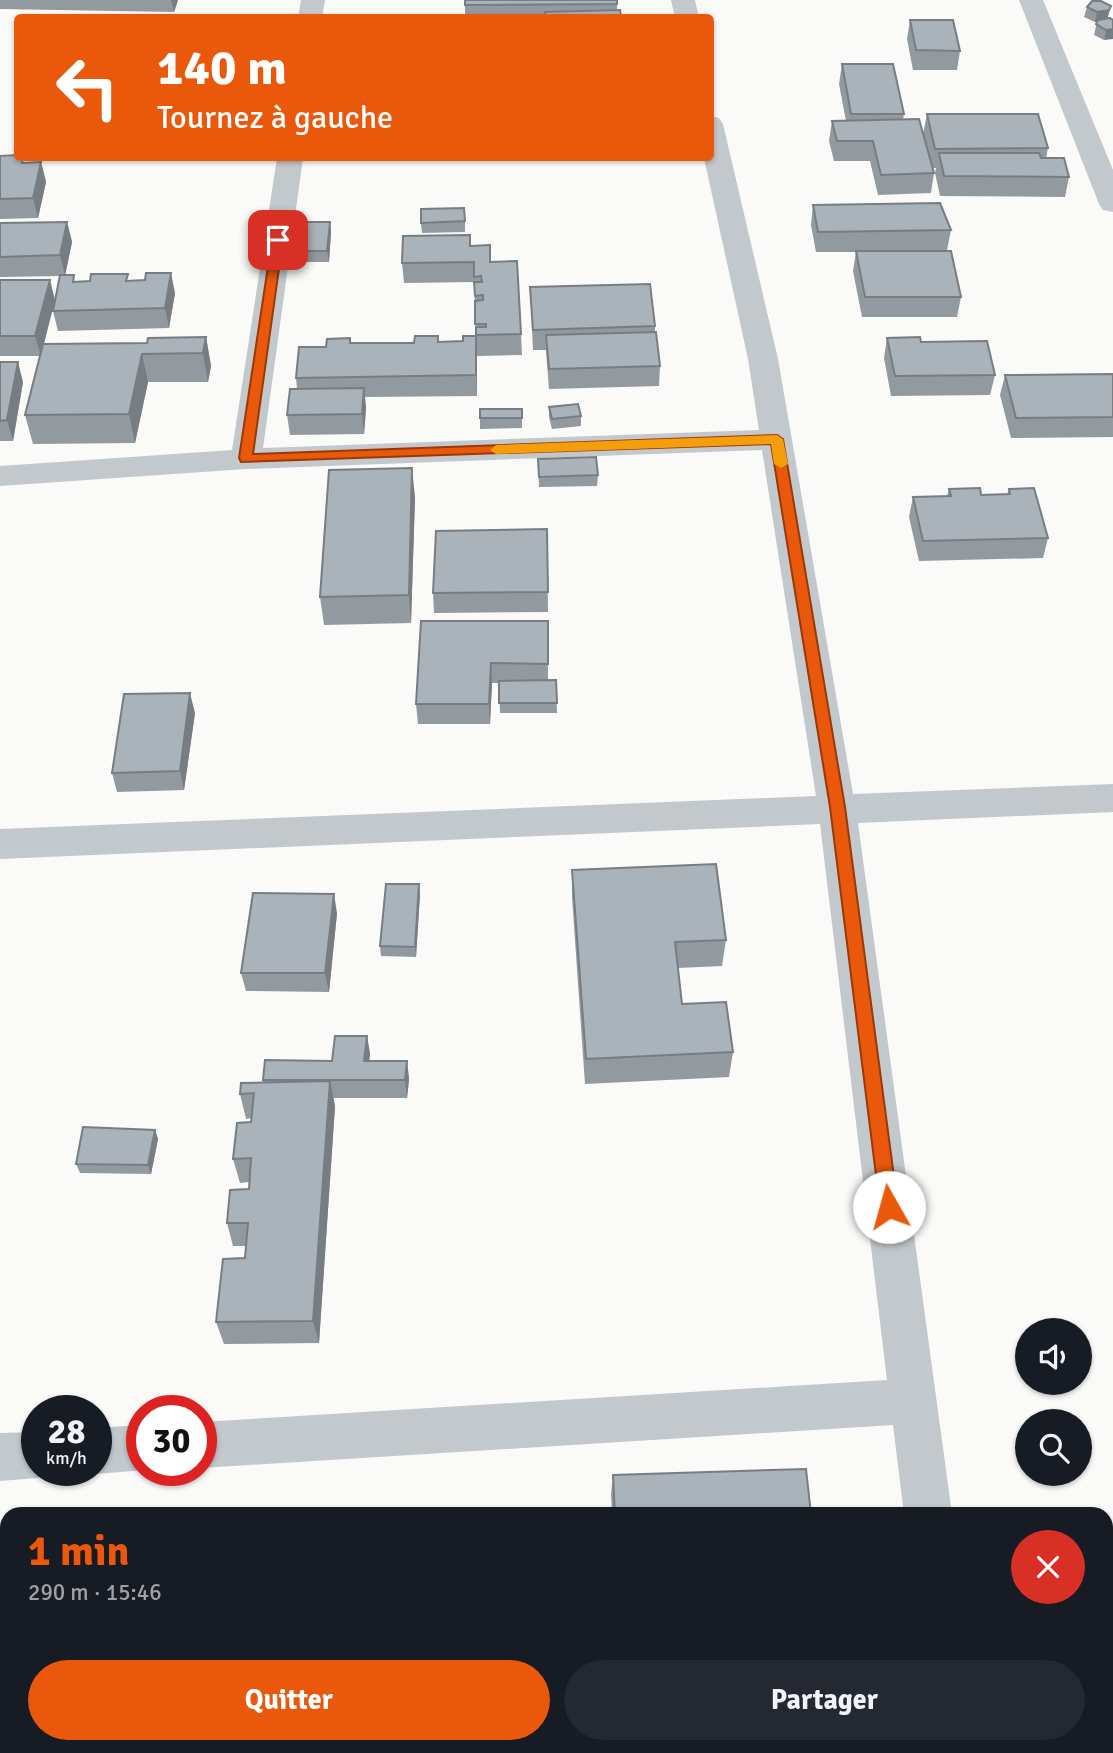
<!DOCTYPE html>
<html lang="fr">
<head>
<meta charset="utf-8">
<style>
  :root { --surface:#171b24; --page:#242831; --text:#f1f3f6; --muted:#9ea1a6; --accent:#ea580c }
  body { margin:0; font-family:Signika,sans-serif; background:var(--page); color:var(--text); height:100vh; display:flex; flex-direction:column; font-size:26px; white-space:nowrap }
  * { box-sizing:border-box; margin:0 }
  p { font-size:23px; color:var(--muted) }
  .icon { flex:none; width:38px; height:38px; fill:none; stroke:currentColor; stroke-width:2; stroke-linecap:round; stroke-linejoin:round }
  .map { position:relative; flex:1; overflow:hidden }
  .sheet { position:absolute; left:0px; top:1507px; width:1113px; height:247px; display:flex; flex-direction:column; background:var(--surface); border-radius:21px 21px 0 0; box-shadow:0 2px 5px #0004 }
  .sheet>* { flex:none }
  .top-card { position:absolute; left:14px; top:14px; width:700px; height:147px; border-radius:7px; box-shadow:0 2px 5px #0004; background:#ea580c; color:#fff; overflow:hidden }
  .controls { position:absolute; left:1015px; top:1318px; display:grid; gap:14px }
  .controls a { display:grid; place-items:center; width:77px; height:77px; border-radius:50%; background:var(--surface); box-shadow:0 2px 5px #0004; font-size:35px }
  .speed { position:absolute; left:21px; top:1395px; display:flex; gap:14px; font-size:35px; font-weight:700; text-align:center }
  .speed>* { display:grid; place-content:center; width:91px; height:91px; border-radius:50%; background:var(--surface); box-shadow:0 2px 5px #0004; line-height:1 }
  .speed small { font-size:18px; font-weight:400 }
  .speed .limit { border:10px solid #d22; background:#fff; color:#111 }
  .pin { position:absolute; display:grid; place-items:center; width:60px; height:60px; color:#fff; margin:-30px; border-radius:14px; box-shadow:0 4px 10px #0006 }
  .me { position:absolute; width:77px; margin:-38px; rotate:353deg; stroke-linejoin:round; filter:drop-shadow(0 0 5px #0008) }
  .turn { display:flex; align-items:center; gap:24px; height:147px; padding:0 28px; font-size:32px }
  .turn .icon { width:91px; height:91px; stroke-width:2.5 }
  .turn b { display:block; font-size:49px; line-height:60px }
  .round { display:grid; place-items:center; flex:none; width:74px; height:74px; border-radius:37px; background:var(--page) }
  .overview { display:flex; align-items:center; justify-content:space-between; height:119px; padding:0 28px }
  h1 { font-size:42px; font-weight:700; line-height:52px; color:var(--accent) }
  .action { display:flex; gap:14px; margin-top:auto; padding:14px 28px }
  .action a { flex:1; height:80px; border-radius:42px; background:var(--accent); color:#fff; font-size:28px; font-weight:700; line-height:80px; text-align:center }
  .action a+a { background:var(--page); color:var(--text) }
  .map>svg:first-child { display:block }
</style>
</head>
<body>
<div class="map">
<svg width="1113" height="1753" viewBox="0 0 1113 1753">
  <rect width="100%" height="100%" fill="#fafaf8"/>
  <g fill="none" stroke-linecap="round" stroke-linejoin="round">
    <path fill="#c3c8cc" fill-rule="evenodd" d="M301,0H325L322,18H298Z
      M671,0H695L699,18H675Z
      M1019,0H1043L1113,170V212L1103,210L1099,204Z
      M710,116L719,118L723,124L778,359L853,794L1113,784V812L858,823L952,1514H904L893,1425L201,1468V1422L887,1380L820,824L0,859V829L816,796L762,450L246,469L0,486V466L232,450L277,158H303L263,448L759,430L748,359L704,158H710Z
      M142,1425V1470H145L96,1474L85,1470H96V1428Z
      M37,1432V1470L54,1472L37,1478L0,1481V1433Z
      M931,1746H983V1753H931Z"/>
  </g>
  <path fill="#929a9f" d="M0,0H178L174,12L0,9Z
    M617,0V10L621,18H465V5Z
    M1087,7L1108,16L1107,19L1110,18L1104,40L1094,35L1097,22H1095L1084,17Z
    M910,20L960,51L957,70H913L907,39Z
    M842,64L904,114L903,120L923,134L927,114L1048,148L1046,158L1069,177L1065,197L940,196L935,173L936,168H933L934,173L931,193L878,195L870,161H834L829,141L832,121H846L839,84Z
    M0,156L25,163L41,162L46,182L38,218L0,219Z
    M813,205L951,230L947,250L883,251L961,297L957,317H862L853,271L856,252H816L811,225Z
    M465,221V232L422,233L421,223Z
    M67,222L72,242L65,275L76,282L129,281L175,293L169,328L58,331L53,311L60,276L0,277V223Z
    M330,222L331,232L329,262H302L301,251Z
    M470,246L490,262L521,334L522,355L477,356V396L365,397L366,408L364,434L290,435L287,415L297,389L296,378L326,347L351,343L463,341L476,336L474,282L404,283L402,263Z
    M0,280L44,344L147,343L206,337L211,366L208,382H148L135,443L33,444L25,415L40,356H0Z
    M530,287L655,326V332L660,366L659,386L549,389L546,350H533Z
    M887,338L921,342L995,375L990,395L891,396L884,358Z
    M0,362L23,382L13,441H0Z
    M1113,374V437L1011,438L1000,395L1005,375Z
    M549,407L581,416V426L552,429L549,417Z
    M480,409H522V428L480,429Z
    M538,459L598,475L597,486L539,487Z
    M949,489L981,495L1007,494L1009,489L1048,538L1043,558L919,561L909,517L913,497L947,496Z
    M415,497L411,623L324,625L320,597Z
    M547,529L548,612L434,613L433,593Z
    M548,621V680H556L557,713H500L499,683H492L490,724H418L416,704Z
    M195,713L184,790L117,792L112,773Z
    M572,870L726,940L722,966L678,968L682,1004L733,1052L729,1077L585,1084L572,897Z
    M420,894L416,957L381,956L380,946Z
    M337,913L329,992L246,991L241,973Z
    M367,1036L370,1054L369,1061H407L409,1079L407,1098H333L335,1106L319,1343L224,1344L216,1322L245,1258L246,1246H233L227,1223L249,1189V1182L240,1183L233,1159L251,1122V1118L246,1119L240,1094L263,1082V1080L332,1061Z
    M155,1130L158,1139L151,1174L80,1173L76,1164Z
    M613,1475L811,1514H612L611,1494Z"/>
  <path fill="#777d82" d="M171,0H178L174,12Z
    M1111,6L1107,20L1095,22L1097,12Z
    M1113,29V39L1104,40L1106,30Z
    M41,162L46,182L38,218L33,198Z
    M67,222L72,242L65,276L60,255Z
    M330,222L331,232L329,262L327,251Z
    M171,273L175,293L169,328L165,308Z
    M50,280L55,300L41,356L35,336Z
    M476,336L477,356V396L476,375Z
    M206,337L211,366L208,382L203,353Z
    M142,354L148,382L135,443L129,414Z
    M18,362L23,382L13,441L7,420Z
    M364,388L366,408L364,434L362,414Z
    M412,468L415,497L411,623L409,595Z
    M491,663L492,683L490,724L489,704Z
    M190,693L195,713L184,790L180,771Z
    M419,884L420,894L416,957L415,947Z
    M334,894L337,913L329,992L325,973Z
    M367,1036L370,1054L367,1079L364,1061Z
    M407,1061L409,1079L407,1098L405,1080Z
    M330,1081L335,1106L319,1343L313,1321Z
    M155,1130L158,1139L151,1174L148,1165Z
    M4,1552L7,1556V1622L0,1658V1573Z
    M399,1746H404V1753H399Z"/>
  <path fill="#aab3b9" stroke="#777d82" stroke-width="2" d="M465,0H617V4L465,5Z
    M1092,1H1101L1111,6L1109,10L1097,12L1087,7Z
    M620,10L621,18H545V12Z
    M87,15L86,18H43Z
    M1110,18L1113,20V29L1106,30L1096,24L1098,20Z
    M910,20H953L960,51L916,50Z
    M842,64H893L904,114H851Z
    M927,114H1038L1048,148L935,149Z
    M919,119L934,173L881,175L873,141H837L832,121Z
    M939,153H1039L1041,158H1064L1069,177L944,176Z
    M18,155V158H23L22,163L41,162L33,198L0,199V156Z
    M940,203L951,230L818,232L813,205Z
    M464,208L465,221L421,223V209Z
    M67,222L60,255L0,257V223Z
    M304,222H330L327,251H301Z
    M470,235V246L490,245V262L517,261L521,334L476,335V327H486V324H475V301L483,300V295L475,296L474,282H482L481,276L474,277V262L402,263L403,236Z
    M856,251H951L961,297H865Z
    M146,273H171L165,308L53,311L60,275H74L73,282L90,281L91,274H128L126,281L145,280Z
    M0,280H50L35,336H0Z
    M650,284L655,326L533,330L530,287Z
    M656,332L660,366L549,369L546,335Z
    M415,336H438V342L463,341V336H476V375L296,378L299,347H326L327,339L350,338V343H414Z
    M206,337L203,353L142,354L129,414L25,415L43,344L147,343L148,338Z
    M920,337L921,342L987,341L995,375L895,376L887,338Z
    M0,362H18L7,420L0,421Z
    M1113,374V417L1016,418L1005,375Z
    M364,388L362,414L287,415L290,389Z
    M578,404L581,416L552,419L549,407Z
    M480,409H522V418H480Z
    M596,457L598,475L539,477L538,459Z
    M412,468L409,595L320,597L329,470Z
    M980,488L981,495L1010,494L1009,489L1034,488L1048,538L923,541L913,497L951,496L949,489Z
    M547,529L548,592L433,593L436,531Z
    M421,621H548V664L491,663L489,704H416Z
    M556,680L557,703H499V681Z
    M190,693L180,771L112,773L124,694Z
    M716,864L726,940L675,942L682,1004L726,1002L733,1052L586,1059L572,870Z
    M386,884H419L415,947L380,946Z
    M253,893L334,894L325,973H241Z
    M335,1036H367L364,1061H407L405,1080H263L265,1060L332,1061Z
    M330,1081L313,1321L216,1322L223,1259L245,1258L248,1223H227L230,1190L249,1189L251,1158L233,1159L237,1123L251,1122L254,1093L240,1094L241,1083Z
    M83,1127L155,1130L148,1165L76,1164Z
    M806,1469L811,1514H615L613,1475Z
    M0,1552H4L0,1573Z
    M194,1746H399V1753H194Z
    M625,1746H837V1753H625Z"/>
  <path fill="#ea580c" stroke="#983908" stroke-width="2" d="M278,236L283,240L253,454L777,435L783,439L845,807L898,1207L895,1213L889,1215L882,1213L880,1207L830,807L771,444L241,462L239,458L272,240Z"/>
  <path fill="#f59e0b" d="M777,435L783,439L788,464L781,468L774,464L771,444L496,454L490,450L496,445Z"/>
</svg>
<div class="controls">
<a><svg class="icon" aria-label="sound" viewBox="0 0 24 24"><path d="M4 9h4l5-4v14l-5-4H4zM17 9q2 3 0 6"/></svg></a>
<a><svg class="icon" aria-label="search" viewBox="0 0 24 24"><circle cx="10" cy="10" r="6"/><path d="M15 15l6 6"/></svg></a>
</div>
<div class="speed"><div>28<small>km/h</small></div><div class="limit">30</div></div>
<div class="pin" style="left:278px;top:240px;background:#d93025"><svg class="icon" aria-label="arrive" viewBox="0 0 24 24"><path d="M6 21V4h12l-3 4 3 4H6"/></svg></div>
<svg class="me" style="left:889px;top:1207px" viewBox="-20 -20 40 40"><circle r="19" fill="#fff"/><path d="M0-13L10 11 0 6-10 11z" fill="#ea580c"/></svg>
<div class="top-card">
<div class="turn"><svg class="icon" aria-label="left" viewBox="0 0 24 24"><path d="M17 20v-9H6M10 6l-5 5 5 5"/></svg><div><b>140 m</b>Tournez à gauche</div></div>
</div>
<section class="sheet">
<div class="overview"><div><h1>1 min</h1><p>290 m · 15:46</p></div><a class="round" style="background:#d93025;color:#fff"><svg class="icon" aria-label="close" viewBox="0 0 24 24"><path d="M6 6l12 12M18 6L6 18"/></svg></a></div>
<div class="action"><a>Quitter</a><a>Partager</a></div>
</section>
</div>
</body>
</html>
